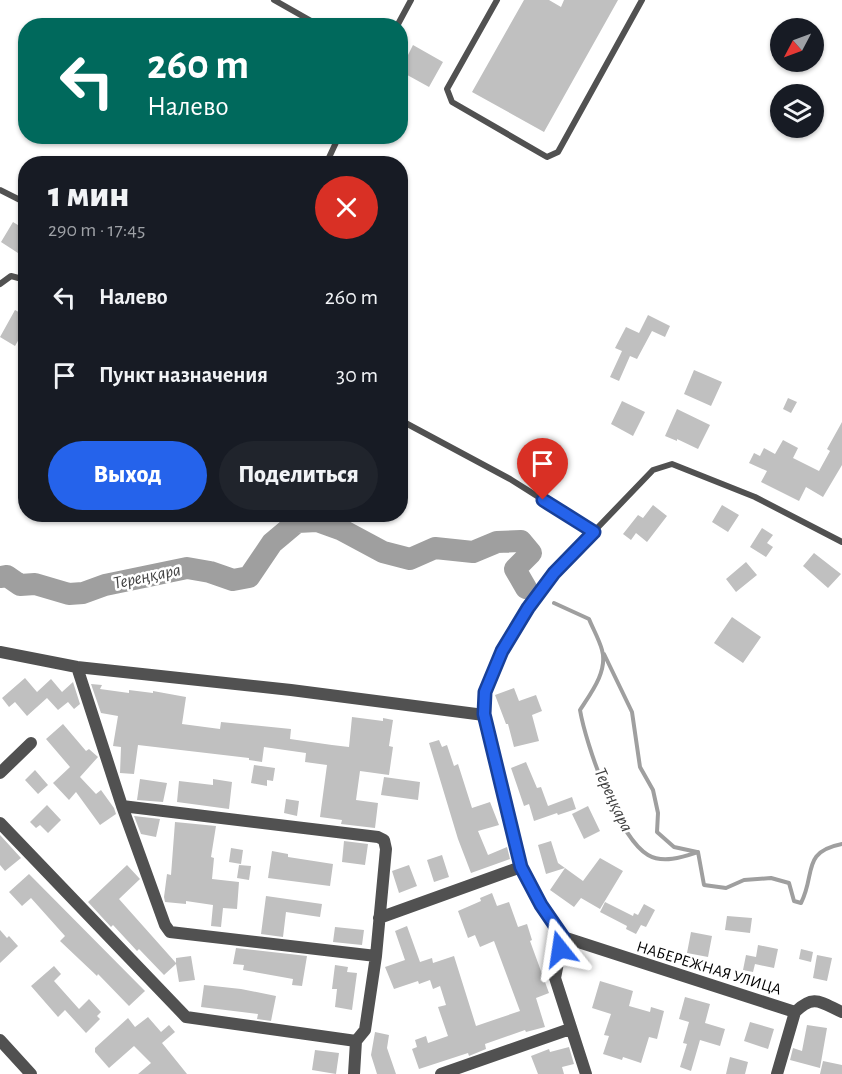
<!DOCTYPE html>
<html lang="ru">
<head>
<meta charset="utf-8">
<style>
  :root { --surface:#171b24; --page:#20242c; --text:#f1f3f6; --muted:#9ea1a6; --accent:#2563eb }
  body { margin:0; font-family:"Alegreya Sans",sans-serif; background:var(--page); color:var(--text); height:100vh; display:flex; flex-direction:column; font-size:22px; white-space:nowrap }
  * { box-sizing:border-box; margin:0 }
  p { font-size:20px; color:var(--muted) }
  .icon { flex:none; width:33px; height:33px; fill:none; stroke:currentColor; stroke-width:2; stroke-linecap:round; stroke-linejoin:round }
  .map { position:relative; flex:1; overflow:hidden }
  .drawer { position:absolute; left:18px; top:156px; width:390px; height:366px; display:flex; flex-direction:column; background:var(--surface); border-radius:24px; box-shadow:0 2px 4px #0004 }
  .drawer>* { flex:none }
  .top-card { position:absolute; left:18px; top:18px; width:390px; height:126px; border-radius:24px; box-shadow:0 2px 4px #0004; background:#00695c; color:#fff; overflow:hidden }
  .needle { width:39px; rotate:229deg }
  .buttons { position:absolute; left:770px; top:18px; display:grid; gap:12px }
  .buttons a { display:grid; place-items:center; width:54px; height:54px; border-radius:50%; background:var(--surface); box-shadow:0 2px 4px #0004; font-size:30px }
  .pin { position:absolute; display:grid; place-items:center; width:51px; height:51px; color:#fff; margin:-62px -26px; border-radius:50% 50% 50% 0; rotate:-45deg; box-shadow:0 0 6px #0007 }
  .pin .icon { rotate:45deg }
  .me { position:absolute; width:66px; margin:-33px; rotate:345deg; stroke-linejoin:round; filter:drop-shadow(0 0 4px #0008) }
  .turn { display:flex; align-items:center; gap:21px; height:126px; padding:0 30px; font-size:27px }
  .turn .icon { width:78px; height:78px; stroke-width:2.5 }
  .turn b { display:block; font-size:42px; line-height:51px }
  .round { display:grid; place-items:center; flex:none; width:63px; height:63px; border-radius:32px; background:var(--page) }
  .headline { display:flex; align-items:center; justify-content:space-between; height:102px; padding:0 30px }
  h1 { font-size:36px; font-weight:800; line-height:45px }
  .cta { display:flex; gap:12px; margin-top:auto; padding:12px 30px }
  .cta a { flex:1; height:69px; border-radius:36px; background:var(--accent); color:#fff; font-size:24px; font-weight:800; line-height:69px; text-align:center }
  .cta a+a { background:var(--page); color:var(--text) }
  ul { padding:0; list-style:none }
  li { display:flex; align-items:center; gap:18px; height:78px; padding:0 30px }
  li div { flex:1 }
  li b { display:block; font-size:22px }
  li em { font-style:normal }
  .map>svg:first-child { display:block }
</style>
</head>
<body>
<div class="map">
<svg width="842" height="1074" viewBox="0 0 842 1074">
  <rect width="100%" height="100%" fill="#fff"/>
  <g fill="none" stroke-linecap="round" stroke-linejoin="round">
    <path stroke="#9f9f9f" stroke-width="4" d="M554,603L589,619C593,629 599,639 602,650C608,671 591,693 580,710C586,745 618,837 648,855C663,864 683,857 698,852L704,885L726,888L744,880L771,878L789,883L794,901L801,903C816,874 801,852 842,844
      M604,654L632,712L640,767L653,790L658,813L657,832L674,847L697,852"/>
    <path stroke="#9f9f9f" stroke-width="22" d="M0,577L7,576L20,585L35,584L69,594L83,593L105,585L187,568L210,572L233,580L249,577L272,543L297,522L317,521L342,530L383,552L410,559L435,548L473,552L497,542L521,541L531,553L515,569L526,588"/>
  </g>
  <path fill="#c0c0c0" d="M524,0H549L561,7L564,0H618L544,132L472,92Z
    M413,45L443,62L429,87L400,71Z
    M13,222L26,230V240L18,253L1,242Z
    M15,310L26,316V327L15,346L0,337Z
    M648,315L670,326L665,337L652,331L637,359L630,356L619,381L610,377L622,351L615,348L626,327L639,333Z
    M694,370L722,382L711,406L684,394Z
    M788,398L797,402L791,413L783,409Z
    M622,401L645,412L633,436L611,424Z
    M677,409L710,425L698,449L677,439V441L665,436Z
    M842,422V465L823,497L806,487L799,501L761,482L767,471L749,463L754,453L760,456L764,448L775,454L783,440L798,448L793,458L819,471L830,451L827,449Z
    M653,505L667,516L647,542L636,533L631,540L623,534L638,515L643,518Z
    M722,505L739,515L728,532L712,522Z
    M762,528L773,535L767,543L773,547L766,557L750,547Z
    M814,553L841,574L828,588L803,566Z
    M746,562L757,575L736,592L726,579Z
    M732,617L761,637L743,663L714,643Z
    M25,678L37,692L51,679L62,692L73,682L80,704L74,709L68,702L58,710L47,698L27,716L15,702L9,707L2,698Z
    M91,684L102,685L100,689L129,693V690L153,693V691L186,697L182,724L220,729L221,722L291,729L290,739L332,745L349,747L352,717L383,721V718L393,720L389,746L393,747L389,775L360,771L356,800L378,803L375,828L341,824L342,820L320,817L327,765L305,762L306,753L264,747L262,762L249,760V758L138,745L134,774L120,773L121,747L113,746L118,716L101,713Z
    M514,688L519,701L536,695L542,711L532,715L539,741L514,747L508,724H506L495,695Z
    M63,724L86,751L89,749L98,757L80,777L96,794L101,790L114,808L116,814L100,825L76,792L69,800L53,783L70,767L46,739Z
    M439,740L442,747L447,745L454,766L458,764L472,808L490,802L499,825L478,831L488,855L507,847L510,859L471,873L458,839L429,743Z
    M526,762L537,788L541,787L548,806L572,797L576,809L558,815L557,813L534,821L529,804L524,806L511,768Z
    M254,765L275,768L273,781L267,780V786L251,783Z
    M35,770L48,785L38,794L25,780Z
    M384,777L420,782L418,800L381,795Z
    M140,779L167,783L163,802L137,800Z
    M213,779L232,782L229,809L177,802L179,781L213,785Z
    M286,799L299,801L297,816L284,813Z
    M47,805L61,820L48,833L40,825L36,828L30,822Z
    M588,806L600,831L584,839L572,814Z
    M134,816L160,819L156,837L141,834Z
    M175,822L216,826L211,857L214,858L212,879L239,882L237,909L223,908L221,927L211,926L213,905L186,901V904L165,902L164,897L167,874L171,875Z
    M0,835L21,858L5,871L0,865Z
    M344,841L368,844L365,865L342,862Z
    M551,841L558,863L565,868L546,874L538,845Z
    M231,848L243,850L241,864L229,862Z
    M272,851L288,854V857L333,864L330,886L268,878Z
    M442,855L449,877L434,882L427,860Z
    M600,858L623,871L600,909L581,898L574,907L550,890L565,868L583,881Z
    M127,865L140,879L119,899L176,963V958L191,956L195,980L179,982L176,964L164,975L139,949L137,951L113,925L111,927L88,902Z
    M239,865L251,866L249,880L237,878Z
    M409,865L417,886L399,893L392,871Z
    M29,874L145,991L129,1006L98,974L97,976L60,941L65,936L31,898L22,906L9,892Z
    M492,893L497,906L509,902L518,927L527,924L532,940L530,941L549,993L536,998L545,1027L526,1032L525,1030L485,1044L486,1049L469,1056L468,1053L419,1069L412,1049L417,1047L415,1040L426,1036L428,1043L448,1036L438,1007L446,1005L440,986L433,989L430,980L419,984L418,981L394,989L385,967L405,960L395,931L407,926L420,962L432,958L433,963L454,956L476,1026L520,1011L494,941L480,947L475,935L468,938L458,911L481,901L480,898Z
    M266,896L322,904L320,917L286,912L283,937L261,934Z
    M605,902L633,916L634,913L638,915L644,904L655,910L646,927L641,925L636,934L626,929L627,926L600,912Z
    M727,916L752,918L750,933L725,930Z
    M335,927L364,930L362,945L333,942Z
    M0,930L7,938L9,936L18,946L0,963Z
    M691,932L712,936L708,957L687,953Z
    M758,945L778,949L774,968L755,964L753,972L743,970L746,955L756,957Z
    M236,948L307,956L302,986L292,985L293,979L243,970L244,965L233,964Z
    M801,949L813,952L811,962L799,959Z
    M817,955L832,958L827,981L813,978Z
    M335,965L348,967L347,972L357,973L352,1010L335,1007L337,989H332Z
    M54,966L61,974L54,981L79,1009L89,999L101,1012L97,1016L100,1019L86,1033L65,1010L58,1017L31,986Z
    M600,981L633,991L629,1006L650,1012L651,1007L664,1011L657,1039L649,1037L641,1063L623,1057L622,1060L603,1054L609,1036L604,1035L611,1014L592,1008Z
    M204,985L241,989L276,996L271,1021L257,1019L258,1014L201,1007Z
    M685,997L710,1004L705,1023L725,1029L720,1046L700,1040L691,1071L680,1067L687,1044L683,1043L689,1022L679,1019Z
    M148,1017L161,1032L169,1025L175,1032L162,1043L187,1074H138L151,1063L134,1046L109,1068L95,1052V1048L128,1018L135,1027Z
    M750,1022L774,1029L768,1049L744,1041Z
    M807,1025L827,1028L820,1068L790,1060L793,1048L802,1051Z
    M375,1032L389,1035L387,1048L396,1074H377L371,1055Z
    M569,1047L574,1064L562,1067L564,1074H538L531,1056L549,1049L550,1052Z
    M315,1050L339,1053L336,1074L312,1070Z
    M730,1057L748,1062L745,1074H726Z
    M823,1061L842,1065V1074H820Z"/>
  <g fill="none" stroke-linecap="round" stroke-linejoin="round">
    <path stroke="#515151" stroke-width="6" d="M274,0L320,26
      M497,0L447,89L452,102L547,157L558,152L642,0
      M397,26L411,0
      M326,164L339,136
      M0,190L26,203
      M0,284L11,276L26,280
      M400,420L510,479L594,532
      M484,715L485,692L502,651L528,608L554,573L653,470L672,464L755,497L842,542"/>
    <path stroke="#515151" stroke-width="12" d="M0,652L77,667L291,690L484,715L521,867L541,905L563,937L555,978L586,1074
      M77,667L122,806L165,925L170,932L376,956
      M0,773L31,743
      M122,806L378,837L384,840L386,849L376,956L365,1030L356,1041L354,1074
      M0,823L186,1017L356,1041
      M379,918L521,867
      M563,937L795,1012
      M795,1012C814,994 820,1002 842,1012
      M0,1040L31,1074
      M441,1074L570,1029
      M777,1074L795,1012"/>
  </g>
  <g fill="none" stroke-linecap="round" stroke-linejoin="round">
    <defs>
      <path id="route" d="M543,500L594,532L554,573L528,608L502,651L485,692L484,714L521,867L541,905L563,937L560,949"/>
    </defs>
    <use href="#route" stroke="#184099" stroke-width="15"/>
    <use href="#route" stroke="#2563eb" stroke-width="10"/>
  </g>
  <g text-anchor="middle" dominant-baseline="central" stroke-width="5" stroke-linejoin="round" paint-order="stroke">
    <g font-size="16" fill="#000" stroke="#fff">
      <text transform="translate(709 968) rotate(17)">НАБЕРЕЖНАЯ УЛИЦА</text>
    </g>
    <g font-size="18" font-style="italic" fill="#404040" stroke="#fff">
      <text transform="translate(147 577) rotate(-12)">Тереңқара</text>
      <text transform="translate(613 800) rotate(65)">Тереңқара</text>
    </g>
  </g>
</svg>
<div class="buttons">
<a><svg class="needle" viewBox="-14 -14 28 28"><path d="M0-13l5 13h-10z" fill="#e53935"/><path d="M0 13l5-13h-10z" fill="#9ea1a6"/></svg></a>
<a><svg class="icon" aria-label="layers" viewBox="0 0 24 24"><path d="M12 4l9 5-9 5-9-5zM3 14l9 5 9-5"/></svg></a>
</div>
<div class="pin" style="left:543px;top:500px;background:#d93025"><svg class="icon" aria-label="arrive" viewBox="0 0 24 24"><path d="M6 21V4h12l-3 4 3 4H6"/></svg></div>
<svg class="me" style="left:560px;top:949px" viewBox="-20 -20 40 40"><path d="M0-17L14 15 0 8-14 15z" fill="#2563eb" stroke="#fff" stroke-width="4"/></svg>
<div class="top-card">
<div class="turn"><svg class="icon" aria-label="left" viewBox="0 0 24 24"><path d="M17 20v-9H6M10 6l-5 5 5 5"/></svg><div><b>260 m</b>Налево</div></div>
</div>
<section class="drawer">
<div class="headline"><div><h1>1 мин</h1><p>290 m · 17:45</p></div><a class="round" style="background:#d93025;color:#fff"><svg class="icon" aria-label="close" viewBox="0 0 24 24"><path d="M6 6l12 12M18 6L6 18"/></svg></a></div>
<ul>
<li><svg class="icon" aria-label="left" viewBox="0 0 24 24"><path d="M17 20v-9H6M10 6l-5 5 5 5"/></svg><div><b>Налево</b></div><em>260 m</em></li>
<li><svg class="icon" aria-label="arrive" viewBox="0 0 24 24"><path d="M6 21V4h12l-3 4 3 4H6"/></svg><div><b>Пункт назначения</b></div><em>30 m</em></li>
</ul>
<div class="cta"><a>Выход</a><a>Поделиться</a></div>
</section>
</div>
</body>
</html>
